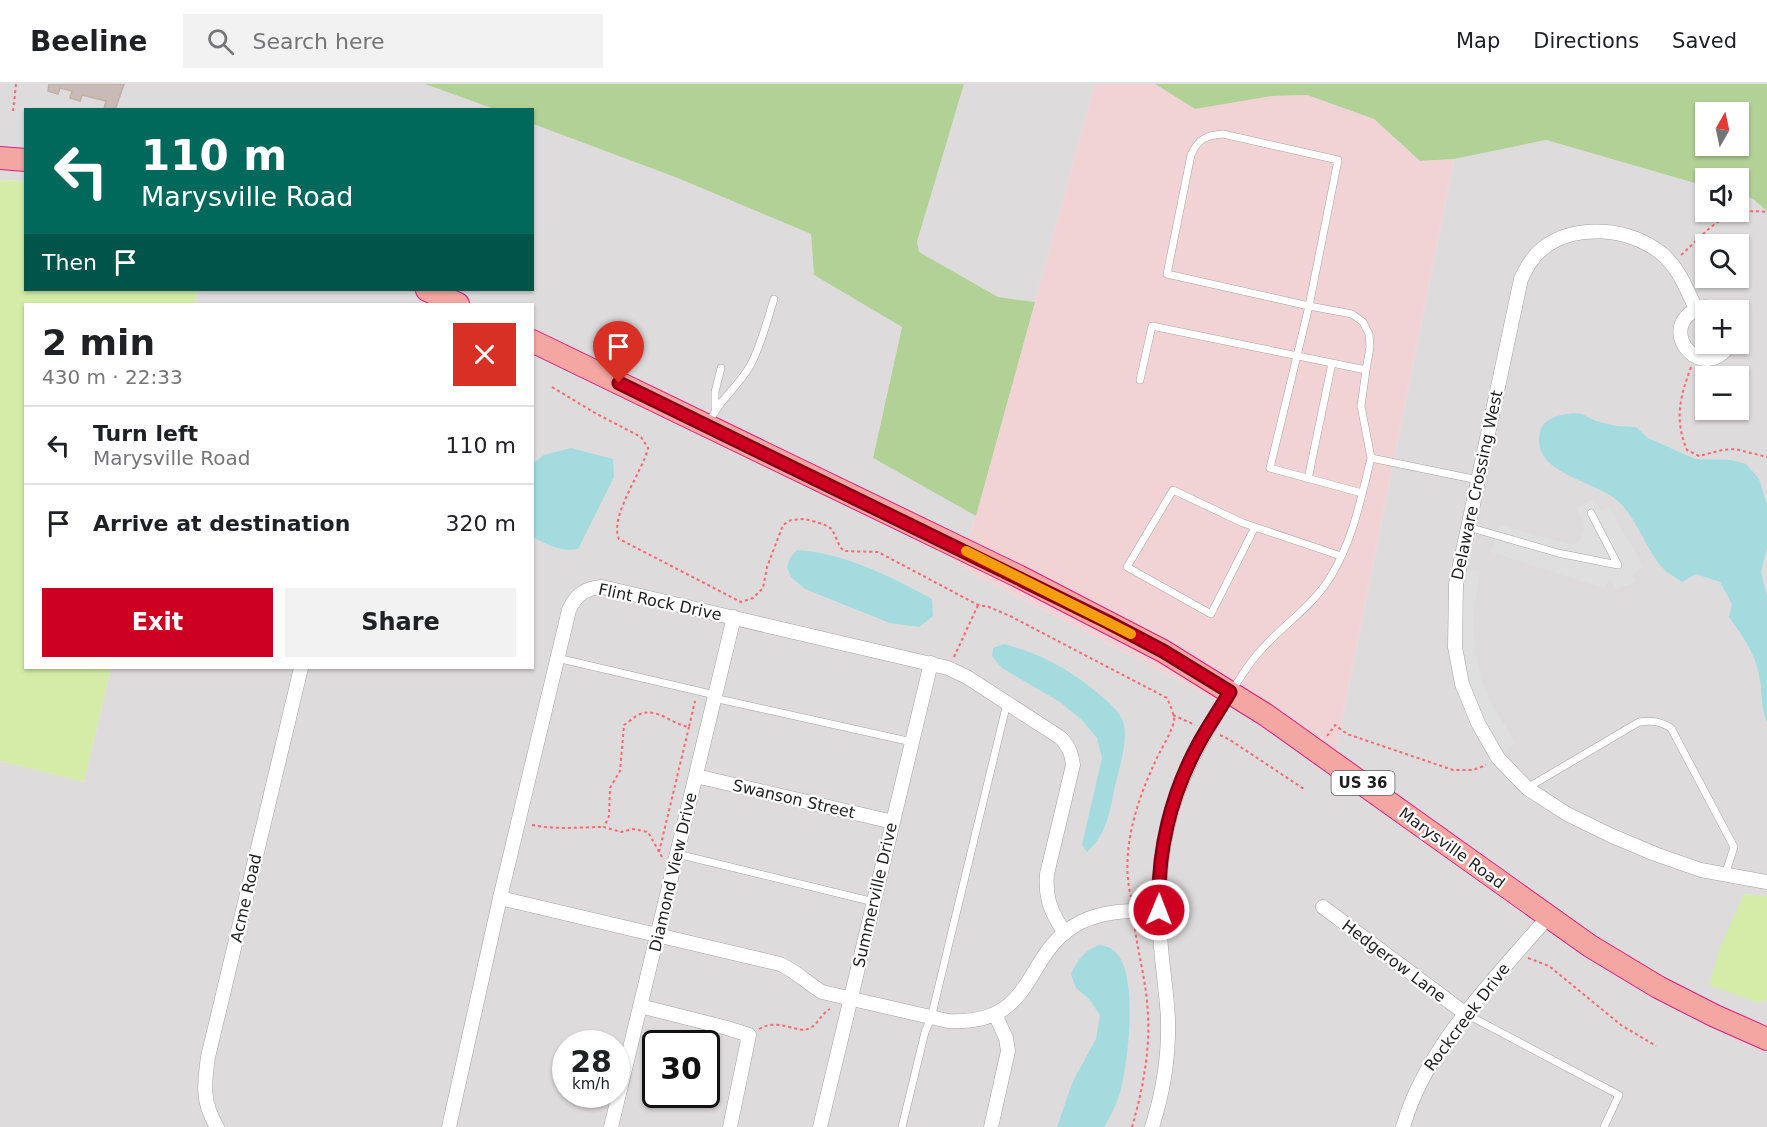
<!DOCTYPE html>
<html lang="en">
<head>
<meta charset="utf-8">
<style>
  :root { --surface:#fff; --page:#f2f2f2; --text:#202124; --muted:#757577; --line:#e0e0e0; --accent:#cd0021 }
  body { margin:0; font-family:"DejaVu Sans",sans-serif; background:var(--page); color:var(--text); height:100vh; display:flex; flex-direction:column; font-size:22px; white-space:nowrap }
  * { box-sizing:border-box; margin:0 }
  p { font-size:20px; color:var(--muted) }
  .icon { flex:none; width:33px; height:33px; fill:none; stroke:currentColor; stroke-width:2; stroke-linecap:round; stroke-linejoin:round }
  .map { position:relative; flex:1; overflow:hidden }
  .sheet { position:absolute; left:24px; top:219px; width:510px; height:366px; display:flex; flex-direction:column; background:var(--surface); border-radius:0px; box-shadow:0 2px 4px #0004 }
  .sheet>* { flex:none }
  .guide { position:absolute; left:24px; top:24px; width:510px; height:183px; border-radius:0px; box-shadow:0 2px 4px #0004; background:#00695c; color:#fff; overflow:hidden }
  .needle { width:39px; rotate:9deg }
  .controls { position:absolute; left:1695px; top:18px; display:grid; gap:12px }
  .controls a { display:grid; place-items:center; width:54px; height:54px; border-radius:0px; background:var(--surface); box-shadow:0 2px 4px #0004; font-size:30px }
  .speed { position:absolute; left:552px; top:946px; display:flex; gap:12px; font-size:30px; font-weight:700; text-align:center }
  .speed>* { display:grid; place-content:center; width:78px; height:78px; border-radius:50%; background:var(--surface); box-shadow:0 2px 4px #0004; line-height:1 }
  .speed small { font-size:15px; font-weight:400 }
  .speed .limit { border:3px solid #111; border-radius:9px; background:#fff; color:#111 }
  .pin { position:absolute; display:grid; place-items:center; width:51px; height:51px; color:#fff; margin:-62px -26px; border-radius:50% 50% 50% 0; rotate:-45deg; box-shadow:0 0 6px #0007 }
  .pin .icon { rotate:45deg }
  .me { position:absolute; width:66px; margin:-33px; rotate:1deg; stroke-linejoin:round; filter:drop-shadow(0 0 4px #0008) }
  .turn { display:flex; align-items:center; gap:21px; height:126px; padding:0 18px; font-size:27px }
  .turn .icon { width:78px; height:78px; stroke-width:2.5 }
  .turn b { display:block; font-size:42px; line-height:51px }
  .then { display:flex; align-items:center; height:57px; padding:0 18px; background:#0003; gap:12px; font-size:22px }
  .round { display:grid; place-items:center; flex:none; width:63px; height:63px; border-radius:0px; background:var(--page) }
  .overview { display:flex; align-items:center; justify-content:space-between; height:102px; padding:0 18px }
  h1 { font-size:36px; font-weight:700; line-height:45px }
  .button { display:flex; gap:12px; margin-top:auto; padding:12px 18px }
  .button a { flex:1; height:69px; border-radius:0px; background:var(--accent); color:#fff; font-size:24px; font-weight:700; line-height:69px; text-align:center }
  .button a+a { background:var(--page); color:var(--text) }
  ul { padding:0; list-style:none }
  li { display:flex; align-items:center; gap:18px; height:78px; padding:0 18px; border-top:2px solid var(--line) }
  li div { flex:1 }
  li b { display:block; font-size:22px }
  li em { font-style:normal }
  header { display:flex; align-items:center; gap:36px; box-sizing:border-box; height:84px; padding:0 30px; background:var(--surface); border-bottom:2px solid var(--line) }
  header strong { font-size:28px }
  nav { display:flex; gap:33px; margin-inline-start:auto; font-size:21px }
  .search { width:420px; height:54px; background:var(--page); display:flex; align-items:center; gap:15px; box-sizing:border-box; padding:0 21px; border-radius:0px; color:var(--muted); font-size:22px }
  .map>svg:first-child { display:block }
</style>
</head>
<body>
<header>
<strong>Beeline</strong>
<div class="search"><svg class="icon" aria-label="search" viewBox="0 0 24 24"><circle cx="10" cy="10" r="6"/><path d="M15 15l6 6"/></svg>Search here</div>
<nav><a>Map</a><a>Directions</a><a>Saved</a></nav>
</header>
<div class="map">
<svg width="1767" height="1043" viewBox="0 0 1767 1043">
  <rect width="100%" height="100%" fill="#f0eae4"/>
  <path fill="#dddbdc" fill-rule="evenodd" d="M0,0H425L494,25L26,26L25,97L0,96Z
    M964,0H1095L1035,218L998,213L919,169L917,158Z
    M533,40L675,93L811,150L814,191L902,243L873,374L976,432L959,482L1247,632L1331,690L1454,75L1546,56L1705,102L1706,128H1738L1739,111L1753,115L1767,127V812L1744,810L1759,919L1767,916V1043H0V677L84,698L111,584H532V220H195L198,206H532ZM1706,160H1738V194H1706ZM1706,226H1738V260H1706ZM1706,292H1738V326H1706ZM566,960H616V1011H566ZM656,960H706V1011H656Z"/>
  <path fill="#f1d3d6" d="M1095,0H1155L1195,25L1272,12L1307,11L1374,35L1420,77L1454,75L1331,690L1247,632L959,482L976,432Z"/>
  <path fill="#d4eca8" d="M0,96L25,97L26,206H198L195,220H26V584H111L84,698L0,677Z
    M1744,810L1767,812V916L1759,919L1709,901L1720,863Z"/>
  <path fill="#b1d197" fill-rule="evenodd" d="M425,0H964L917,158L919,168L998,213L1035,218L976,432L873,374L902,243L814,191L811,150L675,93L533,40L532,26L494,25Z
    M1155,0H1767V127L1753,115L1739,111L1738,94H1706L1705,102L1546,56L1454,75L1420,77L1374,35L1307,11L1272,12L1195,25ZM1706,28H1738V62H1706Z"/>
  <path fill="#dfdfdf" d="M1592,415L1601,426L1609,423L1644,483L1633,490L1637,498L1616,505L1609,494L1605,505L1491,468L1500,441L1569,460H1575L1580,456L1584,444L1583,437L1576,424Z
    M1466,485L1480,488L1473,532L1475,568L1481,594L1491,620L1516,658L1505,668L1487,643L1474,618L1461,572V517Z"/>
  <path fill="#a3dbdf" d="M1573,329L1582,330L1596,337L1616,342L1636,343L1648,354L1695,375L1731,376L1746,380L1759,395L1767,421V463L1761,488L1767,513V638C1760,622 1763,608 1759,591C1755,569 1742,551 1729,533L1732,520L1720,498L1696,490L1682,498C1677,494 1671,491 1666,487C1647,469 1639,438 1620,419C1598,396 1530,391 1540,348C1544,333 1560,331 1573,329Z
    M571,364L613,375L614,393L578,465C562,468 547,461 533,453L532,380L544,371Z
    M797,466C844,469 890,492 932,515L933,532L919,543L890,539L805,505L791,493L787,483L790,474Z
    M1004,560C1041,570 1071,586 1100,611C1107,617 1118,626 1122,635C1130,651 1119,685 1115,702C1110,727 1107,750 1087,768L1082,761L1102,674L1097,654L1082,636L1060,618L1002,584L992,572L993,564Z
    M1099,861C1107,862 1113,864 1118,871C1138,897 1128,978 1120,1009C1116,1021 1111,1032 1104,1043H1057L1073,997L1096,955L1100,931L1089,915L1076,904L1071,890C1077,877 1084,866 1099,861Z"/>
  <path fill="#c8bbb7" stroke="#c2aea6" stroke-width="1.5" d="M49,0H124L115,26L104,25L106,17L82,11L80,17L70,14L72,7L60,4L58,10L48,7Z"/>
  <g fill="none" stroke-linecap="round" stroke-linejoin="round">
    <defs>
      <path id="service" d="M1366,286L1361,322L1371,374
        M1140,296L1152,242L1366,286L1370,263L1369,250L1363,238L1352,230L1309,222L1167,190L1191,71C1198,55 1207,51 1223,50L1338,76L1309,222L1270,384L1362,409
        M715,324V308L721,284
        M709,339C718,317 738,303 750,282C761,262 767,237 774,215
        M1308,395L1332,279
        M1255,443L1211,530L1127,483L1173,406L1243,439L1341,472
        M1468,443L1558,469L1618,481L1591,429
        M557,574L715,611
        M1232,606C1242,592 1250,577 1262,565C1284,540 1314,521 1331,492C1353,456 1361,414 1371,374L1478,396
        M714,614L912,658
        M1527,704L1639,638C1652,636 1659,637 1671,644L1734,763L1725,791
        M677,770L874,818
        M1466,930L1619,1011L1604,1043
        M902,1043L925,948L931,934L1007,619"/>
      <path id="minor" d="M1696,225C1687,206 1679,184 1662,170C1632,144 1575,138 1542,165C1532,173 1527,183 1521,195L1456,500L1455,563L1462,600L1478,639L1498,674L1527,704L1567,730L1610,751L1655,770L1701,786L1767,798
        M1719,226C1710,222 1700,222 1692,228C1659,250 1704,300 1730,260
        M696,692L893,738
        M500,814L780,880C796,887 807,899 822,908L948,937C1039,942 1021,868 1081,838C1105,826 1132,827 1159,826
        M1323,823L1466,930
        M640,922L727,944L749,951L730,1043
        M217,1043C202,1018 204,1001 208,973L301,584
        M449,1043L500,814L569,526C576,510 586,504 602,503L948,584L967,593L1061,654C1069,663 1072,670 1073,681L1047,790C1045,814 1051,829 1065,849
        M611,1043L734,533
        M820,1043L931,579
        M991,1043L1008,967L1006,954L995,930
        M1152,1043C1163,1009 1169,971 1168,935C1166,897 1158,859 1159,821C1159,732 1185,681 1230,608
        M1403,1043C1426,962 1494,896 1548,833"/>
      <path id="trunk" d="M0,74L26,76
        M427,206L458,220
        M532,257L1018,492L1163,567L1266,631L1590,862L1658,903L1715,932L1767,955"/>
    </defs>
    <use href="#service" stroke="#a3a3a3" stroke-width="8"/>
    <use href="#minor" stroke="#a3a3a3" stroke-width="15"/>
    <use href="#trunk" stroke="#e21d80" stroke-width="24"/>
    <path stroke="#ff666f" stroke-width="2" stroke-dasharray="3 3" stroke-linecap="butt" d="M13,27L16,0
      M1681,171C1711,144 1722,123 1767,128
      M1691,283C1680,313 1674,335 1687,366L1699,372L1722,366L1735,365L1767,373
      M552,303L595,329L641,353L648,364C642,389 609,432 619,455L741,518L753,514L763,504L767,483L783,441L791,436L805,435L823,440L832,445L840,463L844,467L878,468L978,521L989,523L1010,532L1167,614C1170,621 1174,629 1174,636C1173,647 1159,668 1155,678C1136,719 1120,768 1131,813
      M954,573L978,521
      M1173,631L1195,641
      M1220,651L1230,656L1304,705
      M1327,652L1335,641L1347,650L1453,686H1473L1486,681
      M532,741C556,746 580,743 604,743
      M659,768L689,643
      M662,773L648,748L633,745L621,748L604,743L609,732L610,704L620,687L624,641C629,638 635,632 640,630C657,623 673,641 689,643L695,617
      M1528,874L1549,882L1621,941L1656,962
      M759,945C780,933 797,951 810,944C818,940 821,930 830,925
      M1132,1043C1142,1008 1150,969 1148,932C1147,900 1138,870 1134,839"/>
    <use href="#service" stroke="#fff" stroke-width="7"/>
    <use href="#minor" stroke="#fff" stroke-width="14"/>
    <use href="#trunk" stroke="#f4a6a2" stroke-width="22"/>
  </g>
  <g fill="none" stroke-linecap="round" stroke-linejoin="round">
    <defs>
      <path id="route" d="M619,299L1108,538L1163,567L1230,608C1220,625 1208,642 1199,659C1171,710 1157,768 1159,826"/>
    </defs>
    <use href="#route" stroke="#850015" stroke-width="15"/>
    <use href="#route" stroke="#cd0021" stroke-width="10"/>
    <path stroke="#f59e0b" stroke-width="10" d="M966,467L1131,550"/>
  </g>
  <g text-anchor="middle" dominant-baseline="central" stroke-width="4.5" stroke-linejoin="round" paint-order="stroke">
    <rect fill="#fff" stroke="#626262" stroke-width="1.5" x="1331.5" y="687" width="63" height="24" rx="4.5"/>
    <g font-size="15" font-weight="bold" fill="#1f1f1f">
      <text x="1363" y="699">US 36</text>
    </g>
    <g font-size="16" fill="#1f1f1f" stroke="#fff">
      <text transform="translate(1477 401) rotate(-78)">Delaware Crossing West</text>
      <text transform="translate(660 518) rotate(12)">Flint Rock Drive</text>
      <text transform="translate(794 715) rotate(13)">Swanson Street</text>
      <text transform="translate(1452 764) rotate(36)">Marysville Road</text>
      <text transform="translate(673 788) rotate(-77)">Diamond View Drive</text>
      <text transform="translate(875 811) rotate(-77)">Summerville Drive</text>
      <text transform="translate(246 814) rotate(-77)">Acme Road</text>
      <text transform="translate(1394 877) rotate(37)">Hedgerow Lane</text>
      <text transform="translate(1467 933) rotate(-53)">Rockcreek Drive</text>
    </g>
  </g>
</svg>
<div class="controls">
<a><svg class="needle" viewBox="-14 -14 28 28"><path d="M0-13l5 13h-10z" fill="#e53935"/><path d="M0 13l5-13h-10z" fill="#757577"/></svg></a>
<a><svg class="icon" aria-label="sound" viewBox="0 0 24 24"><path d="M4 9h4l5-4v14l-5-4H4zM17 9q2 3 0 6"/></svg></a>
<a><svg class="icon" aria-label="search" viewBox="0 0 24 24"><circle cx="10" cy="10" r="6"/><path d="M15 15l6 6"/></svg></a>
<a>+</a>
<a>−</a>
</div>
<div class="speed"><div>28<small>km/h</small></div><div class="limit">30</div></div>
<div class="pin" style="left:619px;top:299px;background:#d93025"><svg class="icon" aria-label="arrive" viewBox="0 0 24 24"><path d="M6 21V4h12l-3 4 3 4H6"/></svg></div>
<svg class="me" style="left:1159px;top:826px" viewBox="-20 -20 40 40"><circle r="17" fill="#cd0021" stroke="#fff" stroke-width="3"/><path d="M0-11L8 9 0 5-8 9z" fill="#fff"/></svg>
<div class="guide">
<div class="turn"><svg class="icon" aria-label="left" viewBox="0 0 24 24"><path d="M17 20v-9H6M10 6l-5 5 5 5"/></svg><div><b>110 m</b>Marysville Road</div></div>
<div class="then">Then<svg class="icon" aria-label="arrive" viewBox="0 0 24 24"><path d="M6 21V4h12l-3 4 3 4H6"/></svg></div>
</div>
<section class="sheet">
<div class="overview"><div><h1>2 min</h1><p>430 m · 22:33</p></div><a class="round" style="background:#d93025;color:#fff"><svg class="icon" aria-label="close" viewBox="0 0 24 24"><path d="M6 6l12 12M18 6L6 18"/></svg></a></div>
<ul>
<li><svg class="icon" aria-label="left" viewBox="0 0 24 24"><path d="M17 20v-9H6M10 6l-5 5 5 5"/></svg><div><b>Turn left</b><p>Marysville Road</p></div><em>110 m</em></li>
<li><svg class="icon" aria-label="arrive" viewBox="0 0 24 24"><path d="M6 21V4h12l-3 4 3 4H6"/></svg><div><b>Arrive at destination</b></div><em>320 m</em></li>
</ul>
<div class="button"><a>Exit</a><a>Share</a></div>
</section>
</div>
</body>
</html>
